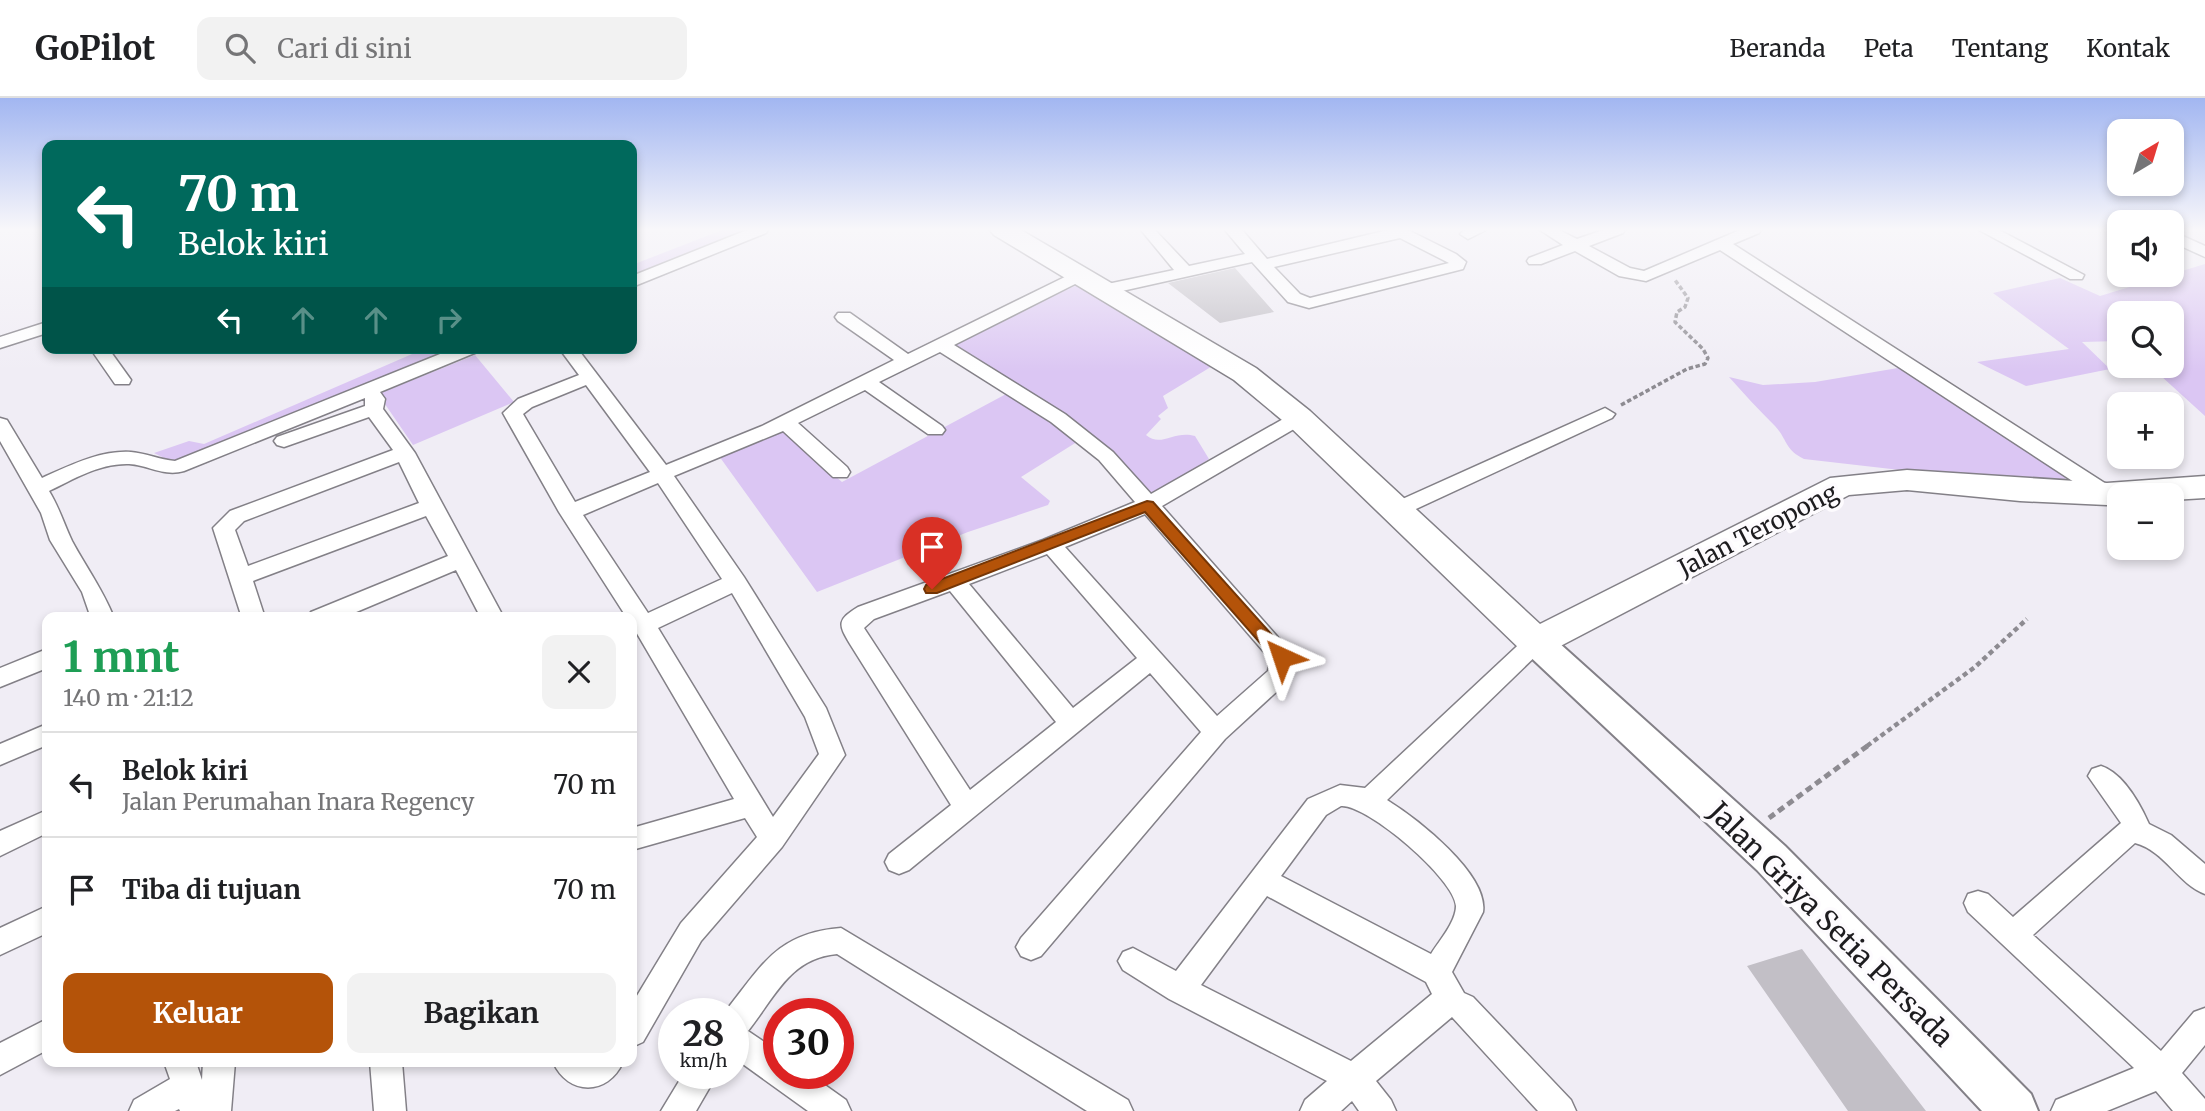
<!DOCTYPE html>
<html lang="id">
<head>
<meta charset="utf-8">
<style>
  :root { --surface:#fff; --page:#f2f2f2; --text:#202124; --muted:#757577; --line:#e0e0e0; --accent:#b45309 }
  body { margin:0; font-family:Merriweather,serif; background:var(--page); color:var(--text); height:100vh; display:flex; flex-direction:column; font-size:26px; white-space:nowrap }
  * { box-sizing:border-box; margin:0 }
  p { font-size:23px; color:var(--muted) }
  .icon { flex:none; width:38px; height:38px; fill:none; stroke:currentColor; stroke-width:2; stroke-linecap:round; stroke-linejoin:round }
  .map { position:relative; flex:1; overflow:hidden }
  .sheet { position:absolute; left:42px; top:514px; width:595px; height:455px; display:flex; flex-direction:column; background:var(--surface); border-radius:14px; box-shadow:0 4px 10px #0003 }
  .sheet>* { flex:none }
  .guide { position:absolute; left:42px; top:42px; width:595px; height:214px; border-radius:14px; box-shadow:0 4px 10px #0003; background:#00695c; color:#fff; overflow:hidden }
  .needle { width:46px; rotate:38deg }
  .fabs { position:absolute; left:2107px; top:21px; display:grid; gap:14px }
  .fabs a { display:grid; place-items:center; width:77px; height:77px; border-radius:14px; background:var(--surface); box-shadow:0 4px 10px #0003; font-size:35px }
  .speed { position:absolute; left:658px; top:900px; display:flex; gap:14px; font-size:35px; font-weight:700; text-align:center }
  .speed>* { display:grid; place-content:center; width:91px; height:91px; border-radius:50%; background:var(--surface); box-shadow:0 4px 10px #0003; line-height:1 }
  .speed small { font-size:18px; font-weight:400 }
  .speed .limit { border:10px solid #d22; background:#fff; color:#111 }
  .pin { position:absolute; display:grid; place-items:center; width:60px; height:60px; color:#fff; margin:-72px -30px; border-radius:50% 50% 50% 0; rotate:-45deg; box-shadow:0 0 7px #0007 }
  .pin .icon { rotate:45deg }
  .me { position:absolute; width:77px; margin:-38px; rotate:318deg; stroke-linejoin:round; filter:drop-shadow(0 0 5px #0008) }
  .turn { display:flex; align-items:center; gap:24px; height:147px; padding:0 21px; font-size:32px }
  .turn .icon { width:91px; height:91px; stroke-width:2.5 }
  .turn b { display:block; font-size:49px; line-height:60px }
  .lanes { display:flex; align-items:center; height:66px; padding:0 21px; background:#0003; justify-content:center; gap:35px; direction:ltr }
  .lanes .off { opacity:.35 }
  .round { display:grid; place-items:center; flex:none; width:74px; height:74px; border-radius:14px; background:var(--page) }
  .summary { display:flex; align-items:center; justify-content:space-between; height:119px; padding:0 21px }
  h1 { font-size:42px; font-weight:700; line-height:52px; color:#1e9e55 }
  .cta { display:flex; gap:14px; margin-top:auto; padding:14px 21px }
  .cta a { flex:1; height:80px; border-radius:14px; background:var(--accent); color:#fff; font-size:28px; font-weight:700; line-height:80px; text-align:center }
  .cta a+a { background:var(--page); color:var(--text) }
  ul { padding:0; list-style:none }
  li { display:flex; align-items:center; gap:21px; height:105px; padding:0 21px; border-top:2px solid var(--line) }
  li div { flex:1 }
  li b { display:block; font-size:26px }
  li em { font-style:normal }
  header { display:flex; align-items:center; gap:42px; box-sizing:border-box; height:98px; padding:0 35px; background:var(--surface); border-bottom:2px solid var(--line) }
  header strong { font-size:33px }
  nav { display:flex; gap:38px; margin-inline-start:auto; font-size:24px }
  .search { width:490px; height:63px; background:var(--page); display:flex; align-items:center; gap:18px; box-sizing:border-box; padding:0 24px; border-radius:14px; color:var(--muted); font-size:26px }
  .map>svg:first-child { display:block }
</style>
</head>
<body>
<header>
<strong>GoPilot</strong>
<div class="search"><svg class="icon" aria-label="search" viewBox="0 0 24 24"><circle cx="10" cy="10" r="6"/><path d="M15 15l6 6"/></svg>Cari di sini</div>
<nav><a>Beranda</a><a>Peta</a><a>Tentang</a><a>Kontak</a></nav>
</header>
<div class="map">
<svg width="2205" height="1013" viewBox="0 0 2205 1013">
  <rect width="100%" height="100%" fill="#f0edf5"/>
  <path fill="#dbc6f3" d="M722,132H753L632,181V167Z
    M2205,166V318L2150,268H2172V215H2119V243L2082,244L2110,271L2026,288L1977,264L2069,251L1993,195L2060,180L2100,198Z
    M1077,187L1219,264L1163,298L1168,310L1158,318L1161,321L1146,337C1161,350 1174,332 1195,338L1209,361L1148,401L1126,378L951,248L1009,217Z
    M426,250H462L179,362H168L154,355L189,343L204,346Z
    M475,257L514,304L413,347L378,296Z
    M1898,270L2067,380L2054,385L1986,376L1900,372L1804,361C1784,351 1788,342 1775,328C1759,312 1744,296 1729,279L1763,287L1815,284Z
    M1008,295L1080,342L1021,379L1050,403L1048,407L968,434L817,494L719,358L780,330L842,384Z"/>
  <path fill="#c2bfc6" d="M1235,170L1274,214L1220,225L1168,185Z
    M1802,851L1834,894L1926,1013H1848L1747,868Z"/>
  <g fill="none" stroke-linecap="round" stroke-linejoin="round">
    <defs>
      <path id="street" d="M747,132H768L766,135L632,189V178Z
        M1141,132H1155L1189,168L1245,156L1225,132H1242L1267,161L1388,132H1408L1456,156L1466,164L1463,171L1309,210L1288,204L1252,164L1104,197L1098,196L1096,192L1098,188L1174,172ZM1400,140L1449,165L1310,200L1300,196L1274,169Z
        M1465,132H1486L1468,141L1460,136Z
        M1540,132H1559L1577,141L1603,132H1625L1623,135L1589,148L1630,170L1644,173L1740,132H1761L1759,135L1733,146L2114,391L2117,396L2114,401H2100L1720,152L1646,183L1619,178L1575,153L1541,166H1529L1527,163L1529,160L1563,147Z
        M1979,132H1999L2084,177L2082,181H2070Z
        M2172,133L2205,148V159L2172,144Z
        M1077,173L1083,174L1085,178L1083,182L954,247L1065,316L1113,354L1151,396L1292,316H1306L1309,320L1306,324L1162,408L1290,553L1295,569L1286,585L1225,641L1041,858L1031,862L1021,858L1016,849L1021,840L1201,634L1150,575L909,772L899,776L889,772L885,764L889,756L951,707L850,546C838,526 837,522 858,509L1043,442L1135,404L1099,362L1051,324L940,254L879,284L942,328L945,332L942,336H928L865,292L798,325L847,369L850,374L847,379H833L783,333L674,378L744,479L826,610L845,657L782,749L701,843L643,944L632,949V906L681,825L757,739L745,720L632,752V730L734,701L632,527V520H627L559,414L503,315L518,301L579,277L559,250H577L666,367L762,328L894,262L838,223L835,219L838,215H850L908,256ZM586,287L650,374L575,404L523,316L532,309ZM658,385L722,481L648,515L583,417ZM1145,416L1270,561L1268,573L1217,618L1065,449ZM1047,456L1137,560L1073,610L969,486ZM950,493L1056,624L970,692L864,530L874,521ZM732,495L805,619L819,656L773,719L658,530Z
        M47,224V235L0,250V239Z
        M90,250H108L131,282L129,286H115Z
        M455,250H480L477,254L380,294L385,301L383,311L415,355L504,520H481L456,472L342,520H308L311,514L448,458L426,418L253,483L265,520H242L213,430L230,413L393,352L369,319L284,349L277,347L274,343L277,339L365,308V300L184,373C164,379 148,367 129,366C100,365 74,381 49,393C59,409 64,426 72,443C86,469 103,492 114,520H91L82,494L50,442L41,415L0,343V320L7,322L42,380C69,368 100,352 131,354C146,355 160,362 175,363ZM399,364L419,405L248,468L235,432L244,423Z
        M1605,310L1615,316L1612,320L1403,417H1389L1386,412L1389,407Z
        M1536,535L1544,538L1548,544L1544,550L1387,702C1416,720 1489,776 1483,814L1452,874L1464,895L1473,899L1571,1002L1576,1013H1538L1452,919L1376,983L1391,1002L1396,1013H1359L1352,1003L1341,1013H1300L1305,1002L1327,983L1169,901L1123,872L1118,863L1123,854L1133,850L1176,873L1308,701L1340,687L1365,690L1528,538ZM1341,708C1367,706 1455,781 1456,808C1456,824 1439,843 1431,856L1281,778L1326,717ZM1267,798L1426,884L1432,896L1351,963L1201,887Z
        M47,551V570L0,589V570Z
        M47,626V647L0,667V646Z
        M2101,668C2123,675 2140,706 2149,726L2171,737L2205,766V796C2178,786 2165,753 2135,745L2033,837L2161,953L2194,914L2205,910V947L2182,975L2205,1001V1013H2173L2156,993L2107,1013H2051L2056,1002L2134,970L1968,814L1964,805L1968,796L1978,793L1988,796L2013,819L2121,725L2088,678L2092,671Z
        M47,712V735L0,758V733Z
        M47,808V835L0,857V830Z
        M841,830L1128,1002L1133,1013H1087L837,856C790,860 775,899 748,933L779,954V975H808L846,1002L851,1013H808L733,959V915H724C761,869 776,835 841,830Z
        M47,921V952L0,977V945Z
        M164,964H196L202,982L203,964H235L231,1013H180L179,1011L175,1013H129L134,1002L170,981Z
        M370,964H402L406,1013H374Z
        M553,964H623C608,998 568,998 553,964Z
        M684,975H718L696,1013H661Z"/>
      <path id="secondary" d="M1536,532L1548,535L1785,748L2031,996L2038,1013H1982L1757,772L1524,553L1519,544L1524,535Z"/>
      <path id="primary" d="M990,132H1021L1256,270L1310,313L1540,526L1830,380L1907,372L2107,385L2205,378V400L2172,402V397H2119V406L2107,407L2020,403L1907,392L1849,397L1549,554L1536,558L1523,554L1288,327L1234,282L994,137Z"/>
    </defs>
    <use href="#street" stroke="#838087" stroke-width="3"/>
    <use href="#secondary" stroke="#838087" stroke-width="4"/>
    <use href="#primary" stroke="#838087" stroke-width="3"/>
    <path stroke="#8d8b91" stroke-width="3.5" stroke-dasharray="4.5 2.5" stroke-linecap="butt" d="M1621,307L1687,271L1705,266L1708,260L1703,251L1675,224L1677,214L1685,209L1688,200L1675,182"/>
    <path stroke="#8d8b91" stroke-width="4.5" stroke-dasharray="5 3.5" stroke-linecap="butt" d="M1867,648L1975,569L2027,521"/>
    <path stroke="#8d8b91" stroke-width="5" stroke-dasharray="7 4.5" stroke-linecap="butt" d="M1769,720L1870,646"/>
    <use href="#street" fill="#fff" fill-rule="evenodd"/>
    <use href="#secondary" fill="#fff" fill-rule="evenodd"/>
    <use href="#primary" fill="#fff" fill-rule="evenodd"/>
  </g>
  <linearGradient id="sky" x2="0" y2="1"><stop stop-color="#a2b6f1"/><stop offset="0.48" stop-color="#f8f7fa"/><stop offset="1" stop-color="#f8f7fa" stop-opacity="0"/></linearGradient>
  <rect width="2205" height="274" fill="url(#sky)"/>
  <path fill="#b45309" stroke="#753606" stroke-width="2" d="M1147,403L1153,404L1288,555L1291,559L1288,563H1276L1145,414L937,495H926L924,491L926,487Z"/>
  <g text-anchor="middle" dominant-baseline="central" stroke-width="7" stroke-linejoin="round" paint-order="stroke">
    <g font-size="24" fill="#1d1c1f" stroke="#fdfbfe">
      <text transform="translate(1758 432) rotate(-27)">Jalan Teropong</text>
    </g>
    <g font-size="28" fill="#1d1c1f" stroke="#fdfbfe">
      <text transform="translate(1831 826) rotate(45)">Jalan Griya Setia Persada</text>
    </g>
  </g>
</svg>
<div class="fabs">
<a><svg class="needle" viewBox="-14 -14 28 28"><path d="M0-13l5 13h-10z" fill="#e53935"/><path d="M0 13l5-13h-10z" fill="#757577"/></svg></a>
<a><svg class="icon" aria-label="sound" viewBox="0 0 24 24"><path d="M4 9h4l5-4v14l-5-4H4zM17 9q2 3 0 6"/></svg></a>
<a><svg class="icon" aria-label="search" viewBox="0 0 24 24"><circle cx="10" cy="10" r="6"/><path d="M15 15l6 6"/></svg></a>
<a>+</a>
<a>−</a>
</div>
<div class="speed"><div>28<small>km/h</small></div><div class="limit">30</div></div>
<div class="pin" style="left:932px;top:491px;background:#d93025"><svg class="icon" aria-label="arrive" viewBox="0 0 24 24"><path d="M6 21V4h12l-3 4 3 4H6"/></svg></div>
<svg class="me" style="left:1282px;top:559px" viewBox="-20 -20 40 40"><path d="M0-17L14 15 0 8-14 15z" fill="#b45309" stroke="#fff" stroke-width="4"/></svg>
<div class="guide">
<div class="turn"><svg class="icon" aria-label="left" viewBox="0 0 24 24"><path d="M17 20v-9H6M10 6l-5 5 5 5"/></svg><div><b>70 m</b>Belok kiri</div></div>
<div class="lanes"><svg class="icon" aria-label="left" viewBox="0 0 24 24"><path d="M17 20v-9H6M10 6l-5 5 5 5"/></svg><svg class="icon off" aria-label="ahead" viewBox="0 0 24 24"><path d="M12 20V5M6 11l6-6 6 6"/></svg><svg class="icon off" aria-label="ahead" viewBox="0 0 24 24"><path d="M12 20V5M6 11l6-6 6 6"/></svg><svg class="icon off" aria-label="right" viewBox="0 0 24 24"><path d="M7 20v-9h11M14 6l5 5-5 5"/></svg></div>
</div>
<section class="sheet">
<div class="summary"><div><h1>1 mnt</h1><p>140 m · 21:12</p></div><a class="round"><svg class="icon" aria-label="close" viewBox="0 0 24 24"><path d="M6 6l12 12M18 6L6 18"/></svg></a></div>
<ul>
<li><svg class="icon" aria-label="left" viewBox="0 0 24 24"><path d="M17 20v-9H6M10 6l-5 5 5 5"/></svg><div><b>Belok kiri</b><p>Jalan Perumahan Inara Regency</p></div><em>70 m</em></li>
<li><svg class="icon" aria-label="arrive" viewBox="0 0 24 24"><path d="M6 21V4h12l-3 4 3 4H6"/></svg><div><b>Tiba di tujuan</b></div><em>70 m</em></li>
</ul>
<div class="cta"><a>Keluar</a><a>Bagikan</a></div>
</section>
</div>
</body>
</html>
